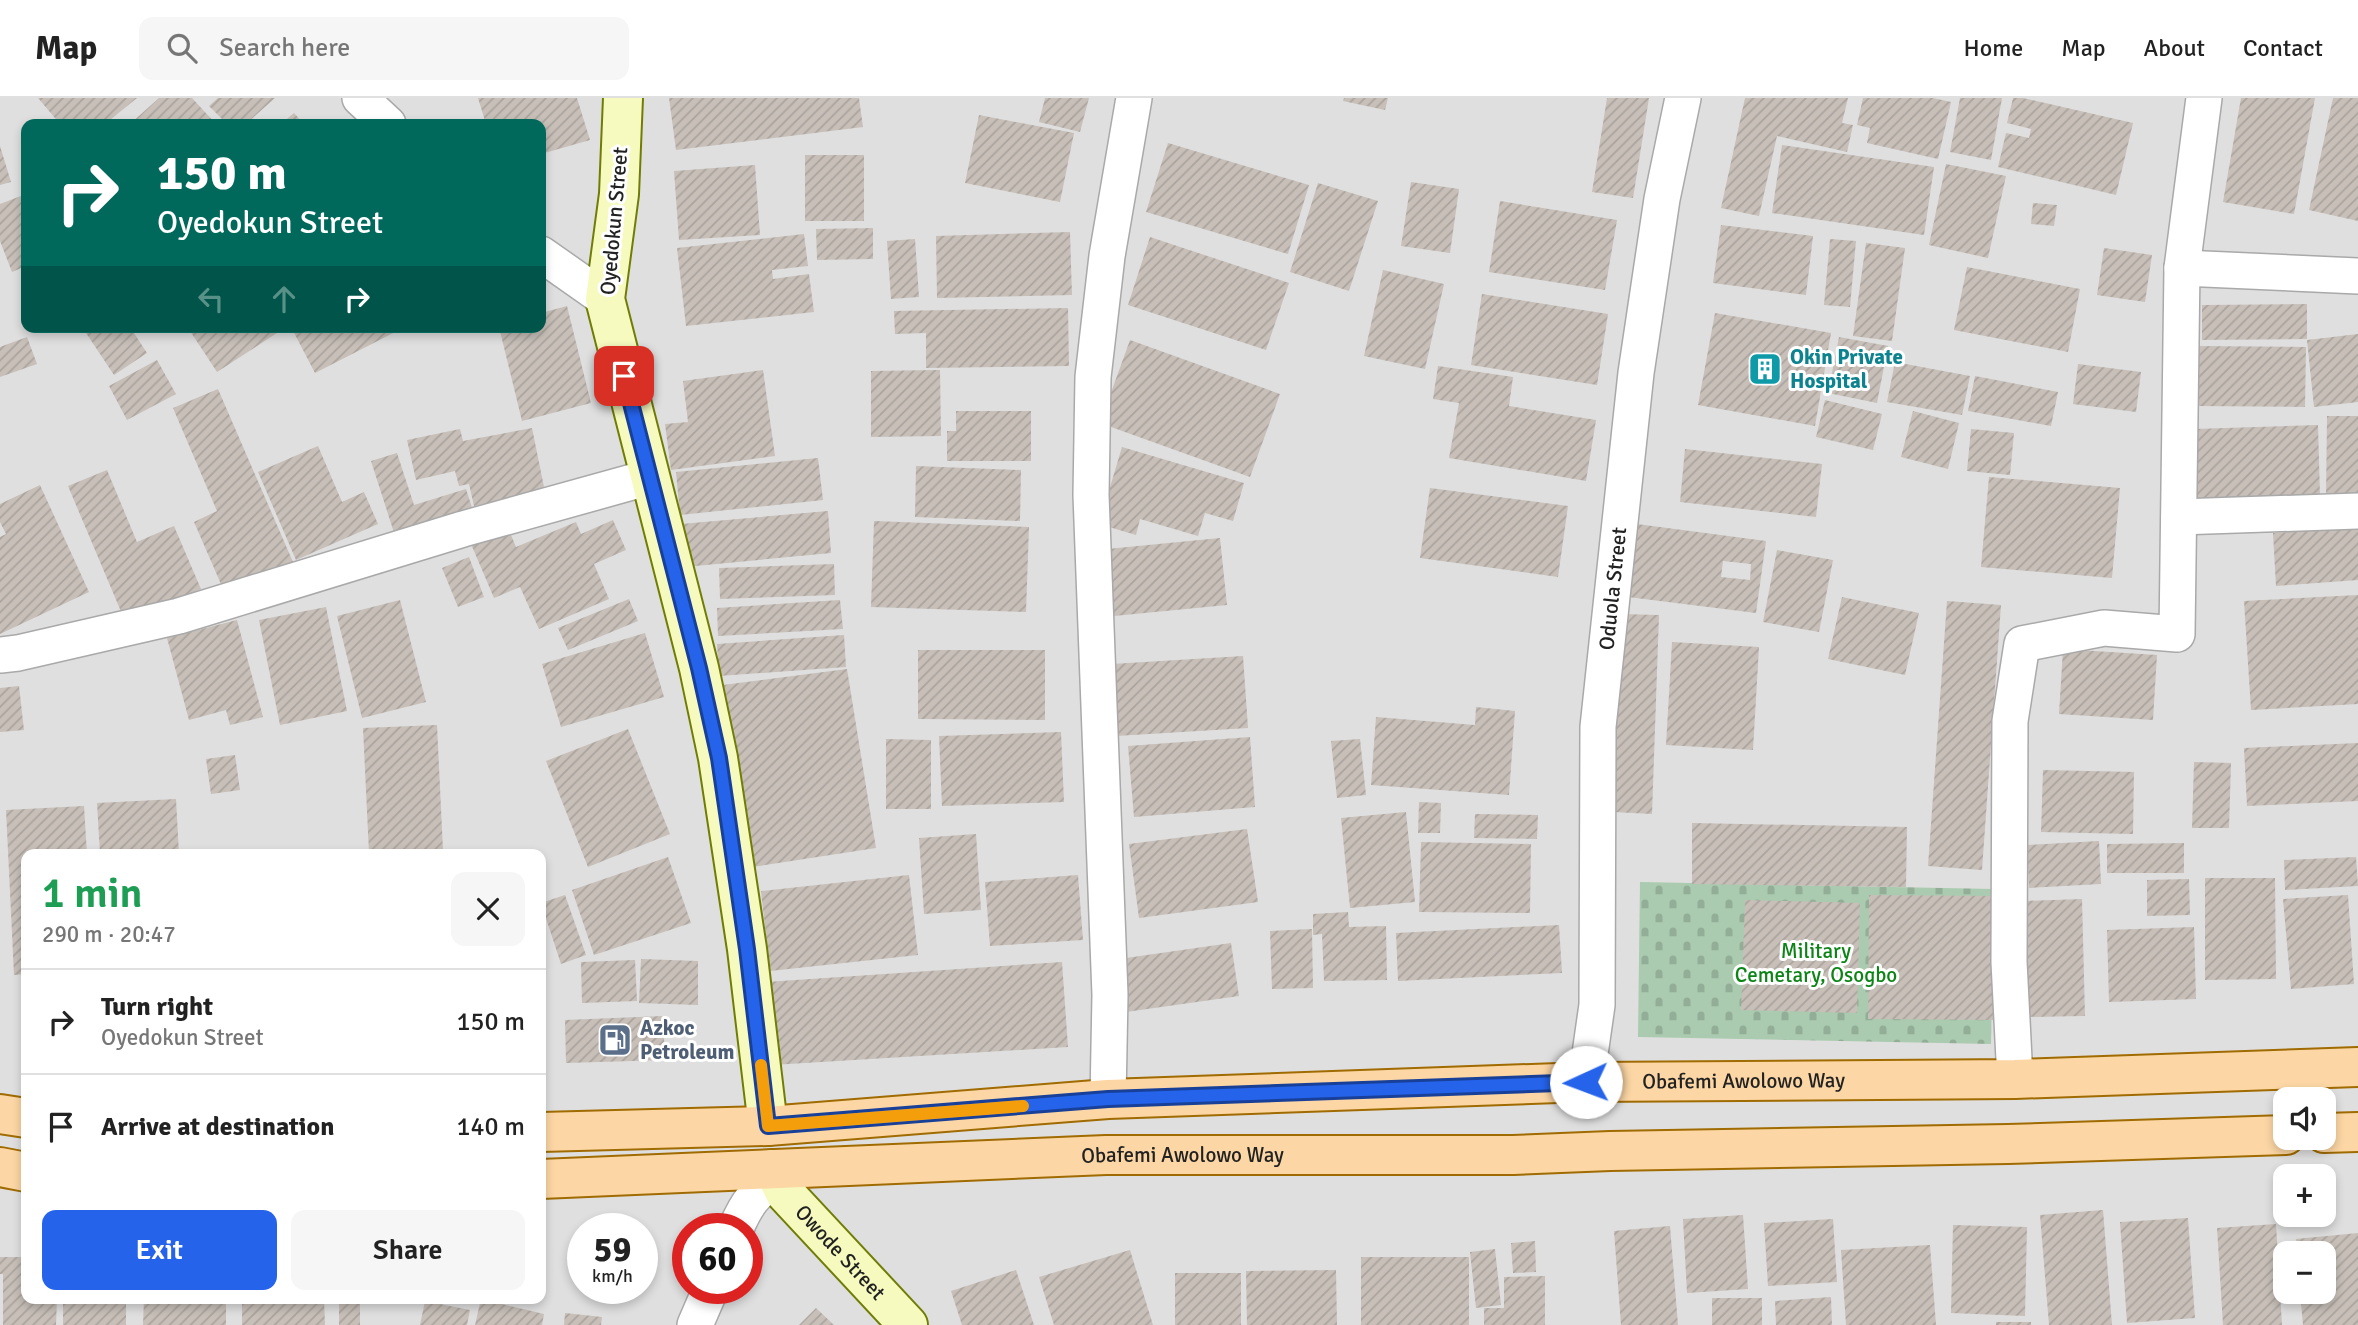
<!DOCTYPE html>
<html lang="en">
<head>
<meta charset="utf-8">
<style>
  :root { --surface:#fff; --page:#f6f6f6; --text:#222; --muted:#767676; --line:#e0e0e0; --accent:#2563eb }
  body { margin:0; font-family:Signika,sans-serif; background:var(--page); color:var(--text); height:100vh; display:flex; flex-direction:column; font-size:26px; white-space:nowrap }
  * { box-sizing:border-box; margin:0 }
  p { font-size:23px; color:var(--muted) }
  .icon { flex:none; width:38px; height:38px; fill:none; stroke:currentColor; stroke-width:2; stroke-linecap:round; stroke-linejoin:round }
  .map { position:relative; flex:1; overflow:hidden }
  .drawer { position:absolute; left:21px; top:751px; width:525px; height:455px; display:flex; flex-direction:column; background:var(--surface); border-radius:14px; box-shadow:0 4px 10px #0003 }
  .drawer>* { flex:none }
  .hud { position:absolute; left:21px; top:21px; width:525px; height:214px; border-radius:14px; box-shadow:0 4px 10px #0003; background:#00695c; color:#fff; overflow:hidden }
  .buttons { position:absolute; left:2273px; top:989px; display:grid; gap:14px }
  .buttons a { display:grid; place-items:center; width:63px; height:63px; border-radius:14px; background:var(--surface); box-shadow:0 4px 10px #0003; font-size:35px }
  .speed { position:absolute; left:567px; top:1115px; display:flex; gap:14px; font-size:35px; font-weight:700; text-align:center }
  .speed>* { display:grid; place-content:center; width:91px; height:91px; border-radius:50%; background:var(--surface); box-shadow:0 4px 10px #0003; line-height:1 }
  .speed small { font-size:18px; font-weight:400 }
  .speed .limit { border:10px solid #d22; background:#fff; color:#111 }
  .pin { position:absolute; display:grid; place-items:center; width:60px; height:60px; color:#fff; margin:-30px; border-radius:14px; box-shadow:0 4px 10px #0006 }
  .me { position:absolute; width:77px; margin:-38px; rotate:268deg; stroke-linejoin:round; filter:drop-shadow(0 0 5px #0008) }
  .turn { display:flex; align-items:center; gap:24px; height:147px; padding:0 21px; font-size:32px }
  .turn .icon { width:91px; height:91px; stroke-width:2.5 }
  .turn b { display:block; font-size:49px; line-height:60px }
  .lanes { display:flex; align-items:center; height:66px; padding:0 21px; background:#0003; justify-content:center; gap:35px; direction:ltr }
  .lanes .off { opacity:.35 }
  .round { display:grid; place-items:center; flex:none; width:74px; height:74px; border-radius:14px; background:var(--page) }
  .summary { display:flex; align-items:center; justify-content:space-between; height:119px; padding:0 21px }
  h1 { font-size:42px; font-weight:600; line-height:52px; color:#1e9e55 }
  .primary-button { display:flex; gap:14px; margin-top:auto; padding:14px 21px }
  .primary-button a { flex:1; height:80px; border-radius:14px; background:var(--accent); color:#fff; font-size:28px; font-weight:600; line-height:80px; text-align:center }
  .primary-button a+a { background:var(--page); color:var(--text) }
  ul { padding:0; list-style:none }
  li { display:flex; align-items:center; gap:21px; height:105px; padding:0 21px; border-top:2px solid var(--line) }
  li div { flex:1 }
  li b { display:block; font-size:26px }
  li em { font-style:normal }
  header { display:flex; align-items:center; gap:42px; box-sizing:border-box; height:98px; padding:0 35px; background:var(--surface); border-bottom:2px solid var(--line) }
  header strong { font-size:33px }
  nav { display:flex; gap:38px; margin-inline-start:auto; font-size:24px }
  .search { width:490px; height:63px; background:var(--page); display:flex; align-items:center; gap:18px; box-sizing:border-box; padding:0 24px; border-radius:14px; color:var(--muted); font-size:26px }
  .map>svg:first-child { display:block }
</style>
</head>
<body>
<header>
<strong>Map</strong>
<div class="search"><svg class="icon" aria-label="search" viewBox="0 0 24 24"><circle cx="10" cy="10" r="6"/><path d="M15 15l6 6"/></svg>Search here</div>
<nav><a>Home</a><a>Map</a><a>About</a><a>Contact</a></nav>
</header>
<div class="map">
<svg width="2358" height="1227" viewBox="0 0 2358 1227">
  <defs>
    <pattern id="cemetery-stones" width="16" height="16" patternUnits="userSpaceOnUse" patternTransform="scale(1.75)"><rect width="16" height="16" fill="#aacbaf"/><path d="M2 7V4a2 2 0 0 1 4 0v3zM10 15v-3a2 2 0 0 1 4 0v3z" fill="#92ae96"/></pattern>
    <pattern id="building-hatch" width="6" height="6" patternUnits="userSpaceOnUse" patternTransform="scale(1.75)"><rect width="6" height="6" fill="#c7bfb8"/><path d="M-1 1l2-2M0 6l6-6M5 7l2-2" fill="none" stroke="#aba49e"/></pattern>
  </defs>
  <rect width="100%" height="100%" fill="#f2efe9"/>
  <path fill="#e0dfdf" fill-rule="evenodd" d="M0,0H2358V1227H0ZM26,26H541V229H26ZM26,756H541V1200H26ZM2286,1001H2324V1040H2286ZM2286,1078H2324V1116H2286ZM583,1130H642V1190H583ZM688,1130H747V1190H688ZM2286,1155H2324V1194H2286Z"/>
  <path fill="url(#cemetery-stones)" d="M1640,784L1994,791L1991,946L1638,939Z"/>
  <path fill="url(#building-hatch)" fill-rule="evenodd" d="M38,0H137L105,26H60Z
    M159,0H192L216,26H187L184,23L180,26H130Z
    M218,0H275L246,26H227L209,8Z
    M478,0H577L590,42L541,56V26H486Z
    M669,0H859L863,29L676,52Z
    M1045,0H1089L1080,34L1039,24Z
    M1344,0H1388L1385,12L1343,3Z
    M1607,0H1649L1633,100L1592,94Z
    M1745,0H1848L1842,25L1853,27L1847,54L1777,38L1759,118L1721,110Z
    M1863,0H1933L1951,4L1938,61L1867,45L1870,30L1857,27Z
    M1960,0H2002L1991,62L1950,54Z
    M2013,0H2023L2133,25L2116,97L1998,69L2006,35L2029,40L2031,31L2007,25Z
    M2241,0H2315L2294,116L2223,104Z
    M2333,0H2358V123L2309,112Z
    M294,15L304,26H281Z
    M979,17L1074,35L1060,104L965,85Z
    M1168,45L1309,87L1288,156L1146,114Z
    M1782,47L1934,69L1924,137L1772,115Z
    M0,48L11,84L0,87Z
    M805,57H864V123H805Z
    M1946,66L2006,78L1988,160L1929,147Z
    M755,67L760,137L679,142L674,73Z
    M1411,84L1459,91L1450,155L1401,148Z
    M1318,85L1378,103L1349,193L1290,174Z
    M26,96V168L12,174L0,143V106Z
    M1500,103L1617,122L1605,192L1489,174Z
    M2033,105L2057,107L2054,128L2031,126Z
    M1721,127L1813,138L1806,197L1713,185Z
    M873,130V161L817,162L816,131Z
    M1070,134L1072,197L937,200L936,138Z
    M804,136L808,168L772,172L773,181L809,176L814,214L686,228L677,150Z
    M1150,139L1289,185L1266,252L1128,207Z
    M915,141L919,199L891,201L887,143Z
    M1830,141L1856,143L1850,209L1824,207Z
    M1866,145L1905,150L1892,243L1853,238Z
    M2104,150L2152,157L2145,204L2097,197Z
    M1967,169L2080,191L2068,254L1954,232Z
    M1383,172L1444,186L1425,271L1364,258Z
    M1482,196L1608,216L1597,287L1471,267Z
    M2307,206V241L2202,242V207Z
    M567,208L591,305L522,323L499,229H541V215Z
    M1068,210L1069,268L926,270V235L895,236L894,213Z
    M1715,215L1831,235L1815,328L1698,307Z
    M82,229H130L147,255L114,277Z
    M196,229H273L277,235L217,274L190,233Z
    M291,229H405L315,275Z
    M2358,236V304L2314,309L2307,242Z
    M27,239L37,266L0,279V249Z
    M1839,239L1888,248L1877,305L1828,295Z
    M1130,242L1280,296L1250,379L1100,325Z
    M2197,248L2306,249L2305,309L2196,308Z
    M157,262L176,296L127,322L109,288Z
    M1895,264L1970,278L1962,317L1887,304Z
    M2078,266L2141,274L2136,314L2073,306Z
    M1438,268L1513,279L1509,308L1596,322L1586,383L1449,360L1459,305L1433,301Z
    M763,272L775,358L671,372L665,326L688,324L683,283Z
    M940,272L941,338L871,339V273Z
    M1975,278L2058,294L2051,328L1968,313Z
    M218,291L293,464L224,493L194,424L217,413L173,310Z
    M1825,302L1882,316L1873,352L1816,339Z
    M956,313H1031V363H947V333H956Z
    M1913,313L1959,325L1948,371L1901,359Z
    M2327,318H2358V399H2326Z
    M2318,327L2320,398L2197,402L2194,331Z
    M532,330L545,394L474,408L469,386L459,388L455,373L416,382L407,342L460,331L463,343Z
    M1971,331L2014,335L2010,377L1967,373Z
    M318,348L342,404L364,394L378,426L296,462L258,374Z
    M1122,349L1244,385L1233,423L1205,415L1198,438L1140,421L1136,437L1099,426Z
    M1685,351L1822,366L1816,419L1680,404Z
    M397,355L414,407L466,391L475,419L397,444L371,363Z
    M818,360L823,402L680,417L676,374Z
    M916,368L1021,372L1020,423L915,419Z
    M107,372L137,444L174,428L201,491L125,523L68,388Z
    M1989,379L2120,390L2112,480L1981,469Z
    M40,387L89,494L0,536V439L6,436L0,424V406Z
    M1430,390L1568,408L1558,479L1420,460Z
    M828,413L831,455L685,469L681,426Z
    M613,422L626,452L594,466L609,501L539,531L520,489L494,500L471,446L508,430L516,449L576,424L581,436Z
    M874,423L1029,429L1026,514L871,509Z
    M1637,426L1766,443L1756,515L1628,499ZM1723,463L1751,466L1750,482L1721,479Z
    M2358,429V482L2276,488L2273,435Z
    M1220,440L1227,507L1114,518L1107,451Z
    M1777,452L1833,462L1819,534L1763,524Z
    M469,459L484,499L458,509L442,470Z
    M834,466L835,497L720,501L719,470Z
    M2358,497V606L2251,612L2244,503Z
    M1842,499L1919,515L1905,577L1828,561Z
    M629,501L638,523L568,552L558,530Z
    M400,502L426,604L362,620L337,518Z
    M840,502L843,531L718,538L717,510Z
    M1947,503L2001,507L1982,772L1928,768Z
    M326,509L347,613L280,627L259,522Z
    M1620,516L1659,517L1652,716L1613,714Z
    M237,522L263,619L230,627L226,612L189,622L167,540Z
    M645,535L664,599L561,629L542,566Z
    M844,537L846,569L719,578L717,546Z
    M1672,544L1759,549L1753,652L1666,647Z
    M2063,551L2157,557L2153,622L2059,616Z
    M918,552H1045V622L918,621Z
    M1243,558L1248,630L1116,638L1112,566Z
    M847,571L876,750L753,769L723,587Z
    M19,588L24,632L0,634V590Z
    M1476,609L1515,613L1509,697L1371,687L1376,619L1475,627Z
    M437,627L443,752L369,755L363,630Z
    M628,631L670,736L588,769L546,663Z
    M1061,634L1064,704L942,708L939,638Z
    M1250,639L1255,709L1134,719L1128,648Z
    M886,641L931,642V711H886Z
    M1360,641L1366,697L1337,700L1331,643Z
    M2358,645V703L2247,708L2244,650Z
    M235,657L240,692L211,696L206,661Z
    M2194,664L2231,665L2229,730H2192Z
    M2043,672L2134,674L2133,736L2041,734Z
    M176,701L179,756H100L97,705Z
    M1419,704L1441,705L1440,735H1418Z
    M84,708L87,756H26V876L14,877L6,712Z
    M1406,714L1415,804L1350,810L1341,720Z
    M1475,716L1538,717L1537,741L1474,740Z
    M1692,725L1907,729L1906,789L1692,786Z
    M1247,731L1258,804L1139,820L1129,746Z
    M976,736L981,812L924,816L919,740Z
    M2099,743L2101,786L2029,790L2027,747Z
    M1421,744L1531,746L1530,815L1419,814Z
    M2184,745V775H2107V746Z
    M668,759L691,825L594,857L572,792Z
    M2356,759L2358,788L2285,792L2284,762Z
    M909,777L918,857L770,873L761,793Z
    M1078,777L1083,842L990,848L985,784Z
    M2205,780H2275L2276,881L2205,882Z
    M2189,781L2190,817L2147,818V782Z
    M565,797L586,857L561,866L541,805Z
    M1869,797L1994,798L1993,922L1868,921Z
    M2348,797L2354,886L2291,891L2283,801Z
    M2082,801L2085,918L2025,919L2022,803Z
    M1745,802L1860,805L1857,915L1741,912Z
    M1348,814L1349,829L1386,828L1387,882L1324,883L1322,836L1313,837V816Z
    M1559,827L1562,875L1398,883L1396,835Z
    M2194,829L2196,901L2109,904L2107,832Z
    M1312,831L1313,890L1272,891L1270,833Z
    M1231,845L1239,898L1126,914L1119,861Z
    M641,861L698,863V907L639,905Z
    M635,862L637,903L582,905L581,864Z
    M1062,864L1068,949L772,967L766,884Z
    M663,918L665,962L566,965L565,922Z
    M2103,1112L2112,1227H2049L2040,1117Z
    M1743,1117L1748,1191L1687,1195L1683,1121Z
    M2188,1120L2195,1220L2127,1225L2120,1124Z
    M1833,1121L1837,1184L1768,1188L1764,1125Z
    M2276,1126L2282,1227H2223L2217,1130Z
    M1953,1127L2027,1129L2025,1218L1951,1215Z
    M1670,1128L1678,1227H1621L1614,1133Z
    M2358,1135V1227H2303L2300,1194H2324V1155H2297L2296,1141Z
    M1535,1143L1536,1174L1513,1175L1511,1145Z
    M1930,1147L1936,1227H1846L1841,1152Z
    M1495,1151L1501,1207L1476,1210L1470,1154Z
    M1130,1152L1153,1227H1054L1039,1179Z
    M0,1159H26V1200H57L56,1227H3V1176H0Z
    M1361,1159H1469V1227H1361Z
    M1016,1172L1034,1227H962L951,1193Z
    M1336,1172L1337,1227H1247L1246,1173Z
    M1175,1175H1241V1227H1175Z
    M1545,1178V1227H1484V1210H1504V1179Z
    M1831,1199L1832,1227H1776L1775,1203Z
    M63,1200H126V1227H63Z
    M144,1200L226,1201V1227H143Z
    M242,1200H324L325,1227H242Z
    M339,1200H360V1227H339Z
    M1712,1200H1762V1227H1712Z
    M481,1201L544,1216L542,1227H475Z
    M425,1203L470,1212L467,1227H420Z
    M816,1210L834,1227H799Z
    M565,1215L602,1219L601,1227H564Z
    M1996,1224H2031V1227H1996Z"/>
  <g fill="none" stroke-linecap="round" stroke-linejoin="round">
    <defs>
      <g id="street">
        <path d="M360,0L388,26"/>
        <path d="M541,156L605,201"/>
        <path d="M2182,170L2358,178"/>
        <path d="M2179,419L2358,413"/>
        <path d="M0,557L18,555L179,518L463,431L650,379"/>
        <path d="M2015,981L2009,864L2010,623L2022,546L2104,530L2177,536L2182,170L2204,0"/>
        <path id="s1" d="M1586,984L1597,907L1598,629L1636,275L1662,101L1683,0"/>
        <path d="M1108,1001L1110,897L1091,397L1093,279L1107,158L1134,0"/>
        <path d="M736,1130C747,1105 754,1095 777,1080"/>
        <path d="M695,1227L711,1190"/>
      </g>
      <g id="secondary">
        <path d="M623,0L619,96L605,201L699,570L718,660L747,851L768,1028"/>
        <path id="s2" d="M773,1071L785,1095L908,1227"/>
      </g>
      <g id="primary">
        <path d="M0,1016L26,1020"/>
        <path id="s3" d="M541,1034L768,1028L1108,1001L1586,984L2015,981L2358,969"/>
        <path d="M2324,1035L2358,1034"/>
        <path d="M0,1069L26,1074"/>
        <path id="s4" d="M541,1081L1106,1057H1513L1610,1053L2008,1046L2286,1037"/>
      </g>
    </defs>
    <use href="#street" stroke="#a9a9a9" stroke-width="38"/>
    <use href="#secondary" stroke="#707d05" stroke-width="42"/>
    <use href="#primary" stroke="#a06b00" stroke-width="42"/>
    <use href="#street" stroke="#fff" stroke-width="35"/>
    <use href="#secondary" stroke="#f7fabf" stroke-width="38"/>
    <use href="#primary" stroke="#fcd6a4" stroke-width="38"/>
  </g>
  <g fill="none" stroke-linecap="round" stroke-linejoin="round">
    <defs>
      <path id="route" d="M624,278L699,570L719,660L747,851L768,1028L1108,1001L1586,984"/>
    </defs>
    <use href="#route" stroke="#184099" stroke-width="18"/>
    <use href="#route" stroke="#2563eb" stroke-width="12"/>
    <path stroke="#f59e0b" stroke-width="12" d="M761,967L768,1028L1023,1008"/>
  </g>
  <defs>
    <symbol id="building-square" viewBox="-11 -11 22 22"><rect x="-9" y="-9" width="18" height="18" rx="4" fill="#0f9aa8" stroke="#fff"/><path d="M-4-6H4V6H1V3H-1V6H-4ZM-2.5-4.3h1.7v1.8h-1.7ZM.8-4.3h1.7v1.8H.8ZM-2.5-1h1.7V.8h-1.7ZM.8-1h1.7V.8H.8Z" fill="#fff"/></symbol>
    <symbol id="fuel-square" viewBox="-11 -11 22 22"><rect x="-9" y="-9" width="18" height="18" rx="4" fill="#5c6f8a" stroke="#fff"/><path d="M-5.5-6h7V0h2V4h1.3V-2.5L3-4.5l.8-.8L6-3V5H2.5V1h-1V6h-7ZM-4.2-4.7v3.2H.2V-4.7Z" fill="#fff"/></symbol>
  </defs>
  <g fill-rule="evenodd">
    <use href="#building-square" x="1746" y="252" width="38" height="38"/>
    <use href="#fuel-square" x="596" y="923" width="38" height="38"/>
  </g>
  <g text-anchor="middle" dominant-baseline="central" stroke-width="6" stroke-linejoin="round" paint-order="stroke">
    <g font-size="21" fill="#222" stroke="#fff">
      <text transform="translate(614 123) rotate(-85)">Oyedokun Street</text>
      <text stroke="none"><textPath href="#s1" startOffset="495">Oduola Street</textPath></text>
      <text stroke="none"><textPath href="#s3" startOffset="1204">Obafemi Awolowo Way</textPath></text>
      <text stroke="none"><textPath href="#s4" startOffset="642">Obafemi Awolowo Way</textPath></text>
      <text stroke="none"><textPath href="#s2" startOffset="108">Owode Street</textPath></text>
    </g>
    <g font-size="21" font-weight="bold" fill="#0d838f" stroke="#fff" text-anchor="start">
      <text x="1790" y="259">Okin Private<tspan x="1790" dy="24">Hospital</tspan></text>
    </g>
    <g font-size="21" fill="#0c8416" stroke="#fff">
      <text x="1816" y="853">Military<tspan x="1816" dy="24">Cemetary, Osogbo</tspan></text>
    </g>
    <g font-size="21" font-weight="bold" fill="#4e5e75" stroke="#fff" text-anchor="start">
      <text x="640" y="930">Azkoc<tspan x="640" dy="24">Petroleum</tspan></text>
    </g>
  </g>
</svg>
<div class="buttons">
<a><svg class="icon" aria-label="sound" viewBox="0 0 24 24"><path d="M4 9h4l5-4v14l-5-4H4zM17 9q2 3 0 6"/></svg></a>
<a>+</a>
<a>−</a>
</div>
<div class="speed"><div>59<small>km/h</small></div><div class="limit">60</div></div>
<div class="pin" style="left:624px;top:278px;background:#d93025"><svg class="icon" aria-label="arrive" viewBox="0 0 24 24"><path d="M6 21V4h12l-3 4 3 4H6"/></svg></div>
<svg class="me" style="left:1586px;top:984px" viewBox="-20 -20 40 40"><circle r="19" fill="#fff"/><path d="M0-13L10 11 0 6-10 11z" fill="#2563eb"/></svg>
<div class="hud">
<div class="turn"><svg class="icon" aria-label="right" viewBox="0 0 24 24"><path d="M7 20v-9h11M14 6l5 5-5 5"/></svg><div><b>150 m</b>Oyedokun Street</div></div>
<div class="lanes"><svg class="icon off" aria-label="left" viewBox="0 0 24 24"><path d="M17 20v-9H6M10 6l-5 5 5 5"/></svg><svg class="icon off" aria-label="ahead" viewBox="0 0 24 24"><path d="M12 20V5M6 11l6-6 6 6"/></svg><svg class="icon" aria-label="right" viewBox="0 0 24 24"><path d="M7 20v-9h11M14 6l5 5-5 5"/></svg></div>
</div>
<section class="drawer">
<div class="summary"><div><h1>1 min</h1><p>290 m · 20:47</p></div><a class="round"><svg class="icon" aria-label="close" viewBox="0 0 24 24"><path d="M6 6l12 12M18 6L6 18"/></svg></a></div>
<ul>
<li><svg class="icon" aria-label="right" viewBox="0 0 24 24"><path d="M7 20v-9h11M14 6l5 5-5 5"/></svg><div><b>Turn right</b><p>Oyedokun Street</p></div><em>150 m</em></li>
<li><svg class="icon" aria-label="arrive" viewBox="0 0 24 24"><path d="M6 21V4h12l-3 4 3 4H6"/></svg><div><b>Arrive at destination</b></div><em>140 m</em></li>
</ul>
<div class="primary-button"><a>Exit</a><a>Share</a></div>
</section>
</div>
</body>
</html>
